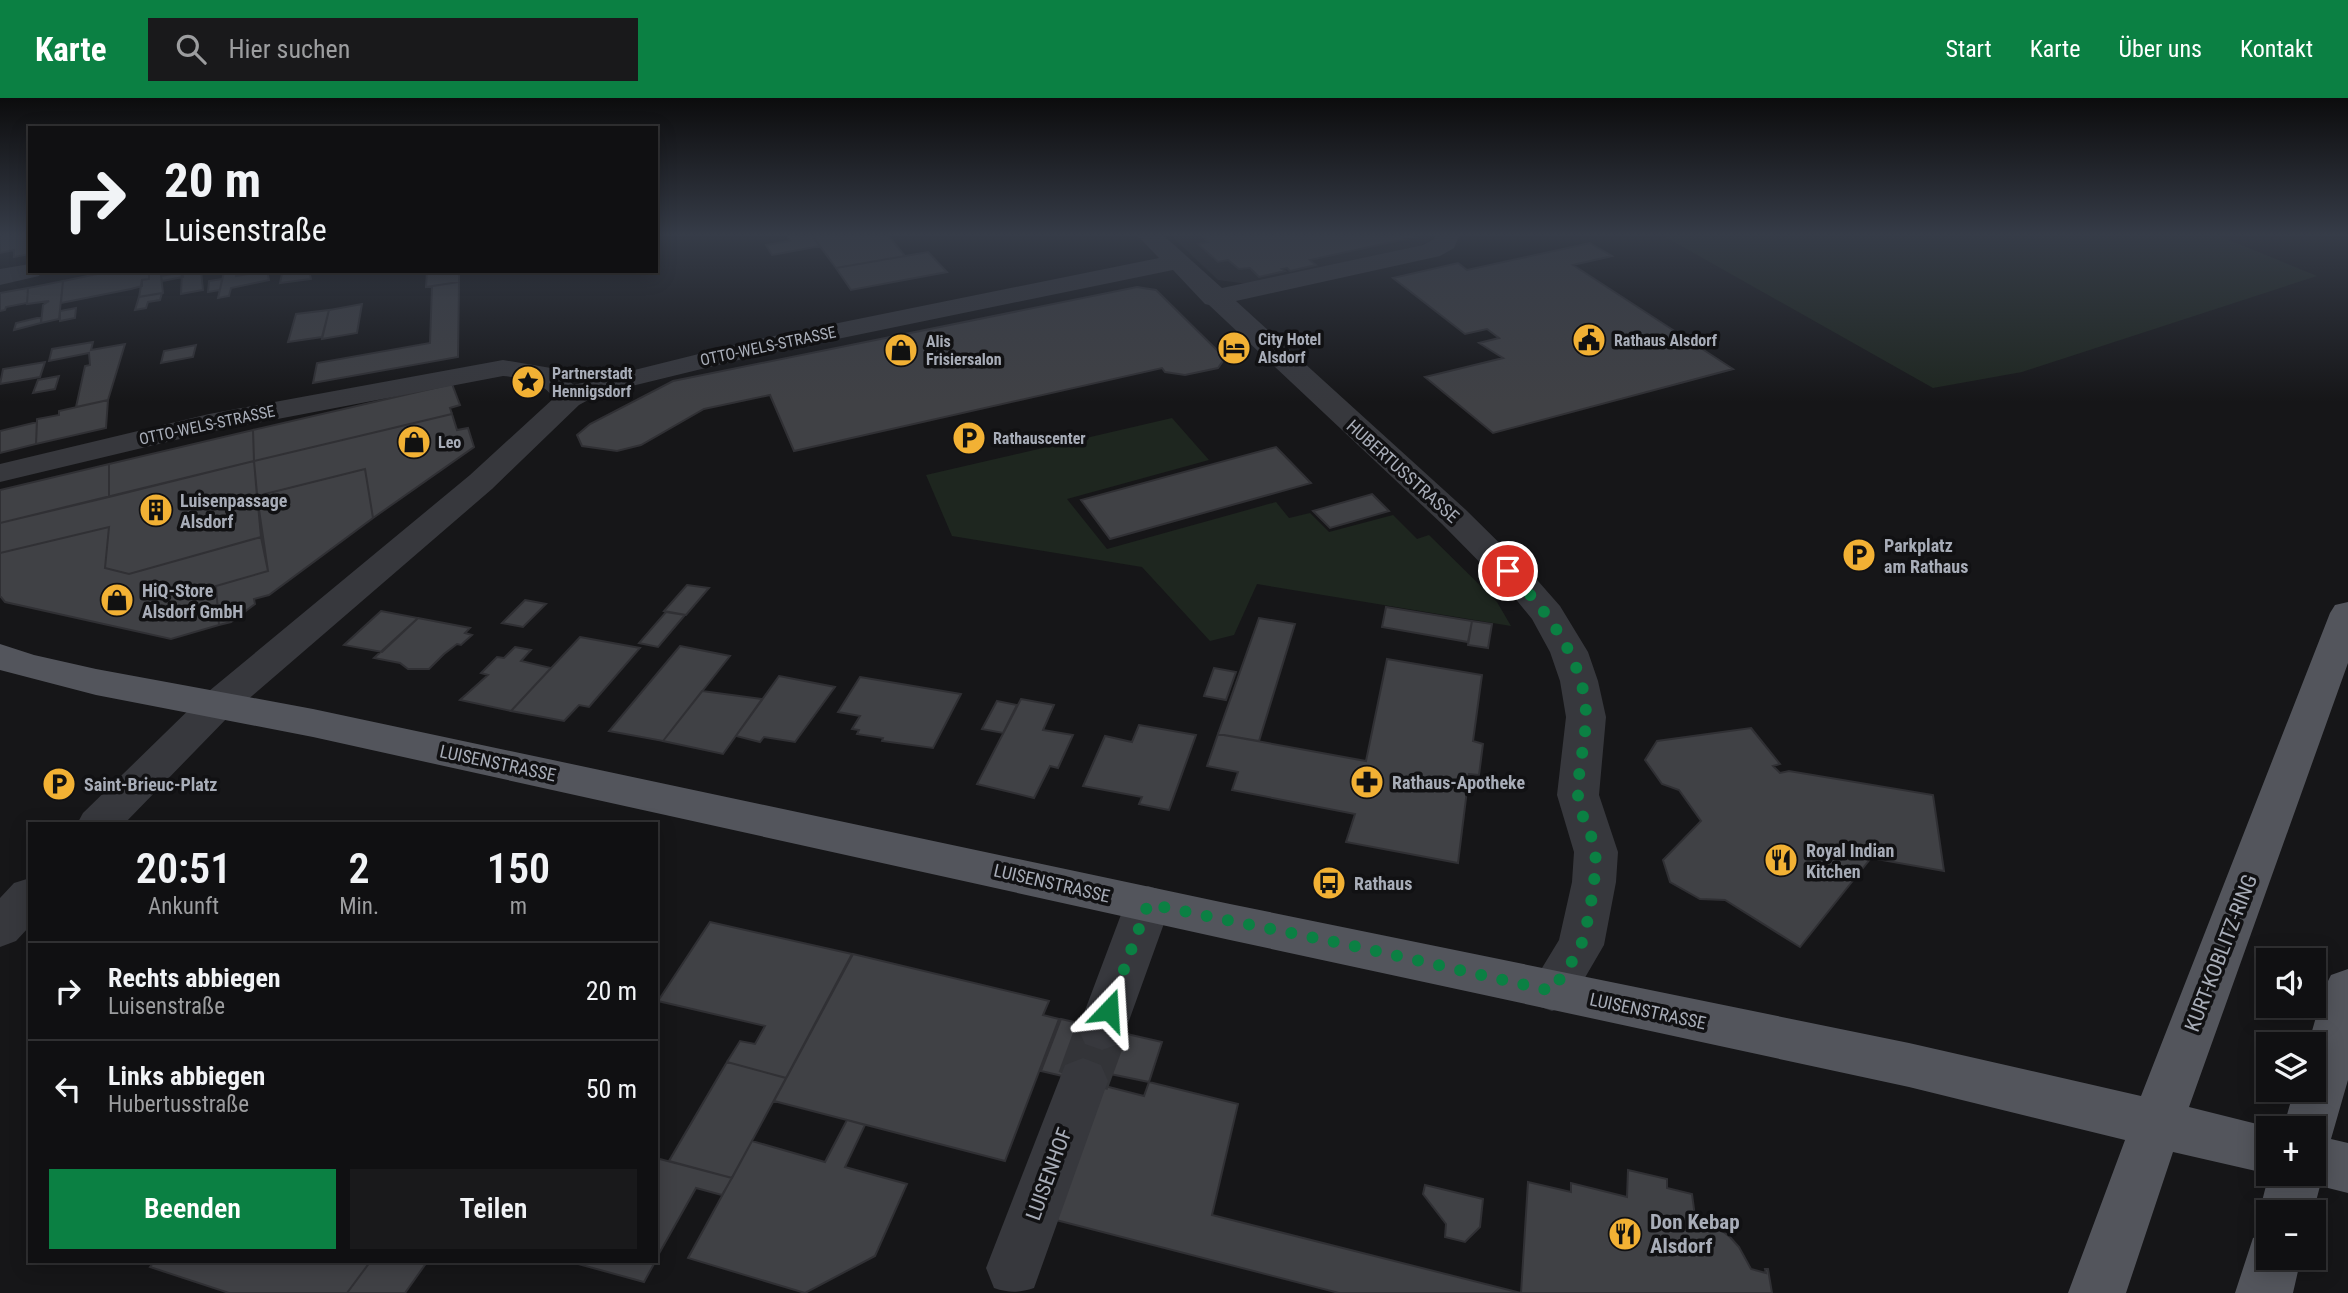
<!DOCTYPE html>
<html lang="de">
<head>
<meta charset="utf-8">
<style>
  :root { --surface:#101012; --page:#19191b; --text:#f1f3f6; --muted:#9c9d9f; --line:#303032; --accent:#0b8043 }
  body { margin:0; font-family:"Roboto Condensed",sans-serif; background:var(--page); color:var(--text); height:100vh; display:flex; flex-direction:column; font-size:26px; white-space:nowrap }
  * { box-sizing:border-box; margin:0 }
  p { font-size:23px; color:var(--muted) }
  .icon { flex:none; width:38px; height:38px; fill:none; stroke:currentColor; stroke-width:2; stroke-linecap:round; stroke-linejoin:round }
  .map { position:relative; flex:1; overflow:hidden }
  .details { position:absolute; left:28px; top:724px; width:630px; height:441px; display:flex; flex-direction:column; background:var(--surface); border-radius:0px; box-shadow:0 4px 18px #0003,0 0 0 2px var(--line) }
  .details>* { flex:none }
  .guide { position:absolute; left:28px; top:28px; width:630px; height:147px; border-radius:0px; box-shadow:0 4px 18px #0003,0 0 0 2px var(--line); background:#101012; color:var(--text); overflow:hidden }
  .fabs { position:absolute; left:2256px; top:850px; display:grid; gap:14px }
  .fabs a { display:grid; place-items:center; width:70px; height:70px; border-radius:0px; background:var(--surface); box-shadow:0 4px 18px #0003,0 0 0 2px var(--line); font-size:35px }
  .pin { position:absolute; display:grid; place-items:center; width:60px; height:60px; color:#fff; margin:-30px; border:4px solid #fff; border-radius:50%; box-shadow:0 2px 7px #0007 }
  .me { position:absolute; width:77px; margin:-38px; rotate:20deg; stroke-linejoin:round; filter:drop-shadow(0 0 5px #0008) }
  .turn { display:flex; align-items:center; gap:24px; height:147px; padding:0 21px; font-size:32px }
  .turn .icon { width:91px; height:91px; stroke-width:2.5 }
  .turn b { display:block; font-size:49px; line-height:60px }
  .eta { display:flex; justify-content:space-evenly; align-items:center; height:119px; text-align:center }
  .eta b { font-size:42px; font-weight:600; line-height:49px }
  .button { display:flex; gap:14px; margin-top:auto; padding:14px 21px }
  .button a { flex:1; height:80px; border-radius:0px; background:var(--accent); color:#fff; font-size:28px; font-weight:600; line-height:80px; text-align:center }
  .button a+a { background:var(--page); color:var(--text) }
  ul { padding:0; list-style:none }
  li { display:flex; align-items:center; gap:21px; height:98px; padding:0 21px; border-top:2px solid var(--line) }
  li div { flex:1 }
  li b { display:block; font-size:26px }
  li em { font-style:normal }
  header { display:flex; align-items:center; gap:42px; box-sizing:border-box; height:98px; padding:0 35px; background:var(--accent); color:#fff }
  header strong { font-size:33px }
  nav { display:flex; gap:38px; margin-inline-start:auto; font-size:24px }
  .search { width:490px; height:63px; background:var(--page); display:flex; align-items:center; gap:18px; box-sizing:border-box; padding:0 24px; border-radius:0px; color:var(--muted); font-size:26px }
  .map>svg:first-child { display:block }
</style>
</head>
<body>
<header>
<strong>Karte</strong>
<div class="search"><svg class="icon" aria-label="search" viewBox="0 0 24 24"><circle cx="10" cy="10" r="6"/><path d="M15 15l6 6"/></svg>Hier suchen</div>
<nav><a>Start</a><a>Karte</a><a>Über uns</a><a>Kontakt</a></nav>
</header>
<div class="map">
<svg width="2348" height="1195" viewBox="0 0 2348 1195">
  <rect width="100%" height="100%" fill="#161618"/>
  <path fill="#222225" d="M1169,136H1431L1429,143L1419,148L1248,186L1218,182Z"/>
  <path fill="#1e261f" d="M1660,136H2215L2317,178L2022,274L1933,290Z
    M1172,320L1209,362L1067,401L1107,451L1276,404L1289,420L1310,415L1329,434L1393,417L1417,441L1429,437L1497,504L1511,528L1257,486L1234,537L1210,543L1142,469L952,438L926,377Z"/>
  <path fill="#404145" stroke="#303034" stroke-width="2" d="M0,136H30V156L14,159V152L0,155Z
    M786,136H811L820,148L772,157L766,147L790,143Z
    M811,136H887L905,158L836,170Z
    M1199,136H1411L1415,139L1310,162L1316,167L1290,173L1287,170L1282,171L1285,173L1259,179L1250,170L1239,171L1228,162L1218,164L1198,146L1208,144Z
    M1590,145L1612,158L1573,167L1733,271L1493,335L1425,279L1503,260L1479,245L1499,240L1487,231L1465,236L1393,180L1458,165L1467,172Z
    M928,154L947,174L851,192L836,170Z
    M112,173H149V181L142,182V188L131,191L61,205L63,183Z
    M149,173H182L161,178L163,195L139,199L142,182L149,181Z
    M201,173L203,192L181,196L182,174Z
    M235,173L236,178L267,173L269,182L231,190L229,198L218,200L224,174Z
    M309,173L311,181L280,185L282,176Z
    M427,173H459V184L426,189Z
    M182,174L183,179L162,183L161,178Z
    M222,181L220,192L208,194L209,183Z
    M63,183L59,221L41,225L43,207L49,203L27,206L28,190Z
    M459,184L458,259L313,285L317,265L430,245L432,188Z
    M1137,189L1156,192L1225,260L1218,270L1185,277L1165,274L1162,270L794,353L770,297L704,311L641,347L617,353L582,348L577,337L590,326L673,283Z
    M28,190L27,205L6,209L5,212L0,213V195Z
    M162,195L160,202L148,204L146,210L135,212L139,199Z
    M362,206L357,235L322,241L329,212Z
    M76,210L75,220L60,223V213Z
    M329,212L322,239L288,244L296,216Z
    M41,219V225L14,232L16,225Z
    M93,244L91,252L125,246L108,302L76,309L85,268L90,267L89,255L49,263L52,251Z
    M196,247L193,259L161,265L164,253Z
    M45,264L40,279L0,286L3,271Z
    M59,278L55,291L33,295L38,282Z
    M452,286L460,307L450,310L452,316L254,363L253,332Z
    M108,302L106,330L36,346L37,321L59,317V313Z
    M452,316L457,332L468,330L474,349L373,420L365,371L257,398L254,363Z
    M37,324L36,346L0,355V333Z
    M253,332L254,363L109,399V366Z
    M1276,349L1311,385L1110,441L1081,402Z
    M254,363L261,439L129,476L105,470L109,429L0,455V425Z
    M109,366V399L0,425V392Z
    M365,371L373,420L269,497L254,501L255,506L231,524L219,527L216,488L268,473L257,398Z
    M1372,396L1389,413L1330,430L1313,413Z
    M109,429L105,470L129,476L261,439L268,473L216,488L219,527L171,541L5,504L0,498V455Z
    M687,487L709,490L686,517L664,513Z
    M525,502L546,506L523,529L502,525Z
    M1386,509L1472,523L1468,544L1382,529Z
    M381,513L418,520L382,554L344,547Z
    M666,514L685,517L658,549L639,545Z
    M418,520L470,530L465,535L472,537L461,547L457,546L444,556L429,571H408L400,565L374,560Z
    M1259,520L1295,526L1259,643L1218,636Z
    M1472,523L1492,526L1488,550L1468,547Z
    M580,539L640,550L589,609L579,607L564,623L511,613Z
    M680,548L730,558L663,643L609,633Z
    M515,549L531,552L521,563L551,570L511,613L460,602L488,577L481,575L497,559L504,560Z
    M1387,561L1482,577L1473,643L1483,646L1479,677L1469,676L1458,765L1346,744L1355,716L1232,692L1238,674L1207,668L1218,636L1366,663Z
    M1214,570L1236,574L1226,602L1204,598Z
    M779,578L835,589L795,644L764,639L760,644L736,638Z
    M860,579L961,596L933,650L882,643L883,640L857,636L859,632L852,631L860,618L838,614Z
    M702,593L762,601L723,656L663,643Z
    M1021,601L1054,607L1043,632L1073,637L1058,670L1050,668L1034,700L977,686Z
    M997,603L1017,607L1003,635L982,631Z
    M1139,627L1196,637L1169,712L1139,706L1142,699L1083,688L1105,638L1132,644Z
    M1751,630L1780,666L1773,668L1780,675L1789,673L1933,697L1944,773L1871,760L1800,849L1725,802L1700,801L1670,784L1663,762L1701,723L1679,692L1662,686L1645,662L1657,643Z
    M710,824L852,856L786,980L727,964L740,943L755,946L765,928L658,903Z
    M853,856L1049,903L1043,917L1059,921L1005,1063L774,1003Z
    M1061,921L1162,944L1149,984L1105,975L1101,987L1041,973Z
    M727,964L786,980L732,1080L669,1063Z
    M1149,984L1238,1006L1212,1117L1521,1195H1339L1056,1122L1101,987L1144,998Z
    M847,1022L865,1027L845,1069L907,1086L875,1158L805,1195L688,1160L752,1043L825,1064Z
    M656,1060L732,1080L722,1097L696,1090L656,1161Z
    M1628,1072L1667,1081V1090L1692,1096L1696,1126L1721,1132L1730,1139L1739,1149L1751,1171L1766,1175L1765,1171H1768L1772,1195H1521L1528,1084L1571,1094V1085L1627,1099Z
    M1425,1087L1483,1101L1480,1129L1465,1144L1445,1139L1446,1126L1423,1096Z
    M154,1164H370L347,1195H229L150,1169Z
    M370,1164H427L405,1195H347Z
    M571,1164H655L644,1184Z"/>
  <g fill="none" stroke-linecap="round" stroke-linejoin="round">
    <path stroke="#333438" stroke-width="52" stroke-dasharray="52 25" stroke-linecap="butt" d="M1083,983L1102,931"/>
    <path fill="#37383d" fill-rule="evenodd" d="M1136,136H1162L1222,190L1423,147L1434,141L1436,136H1460L1454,150L1440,158L1236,203L1466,412L1538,483L1560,508L1588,554L1598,583L1606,619L1599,697L1618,754L1616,784L1604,847L1569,907L1552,913L1535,907L1528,893L1559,842L1572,784L1574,754L1557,697L1566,619L1560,583L1550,554L1532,521L1514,499L1442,426L1209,207L1205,206L1173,172L759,257L599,296L579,307L492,391L231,616L124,726H77L83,715L203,598L470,377L554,300C540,282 524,280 503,278L209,334L0,384V366L209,316L503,262L551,270L574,287L759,241L1159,160Z
      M30,166V173H42L39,178L0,187V171Z
      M30,780V828L16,843L0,849V800L14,785Z
      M1148,788L1164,793L1171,806L1126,931L1119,946L1102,952L1085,946L1078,931L1125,806L1132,793Z
      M1083,960L1101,967L1108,983L1034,1190C1019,1195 1009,1195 994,1190L986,1170L1065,967Z"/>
    <path fill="#53555c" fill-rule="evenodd" d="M2348,504V565L2189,1009L2277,1031H2268L2269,1076L2173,1054L2126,1195H2068L2125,1042L1909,989L1230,842L313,639L96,597L0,572V546L34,557L96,571L313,611L1230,806L1909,945L2141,998L2330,515L2335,507Z
      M2348,871V982L2331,1041L2348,1045V1095L2320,1088L2313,1115H2268V1160H2301L2293,1195H2235L2253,1140L2268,1134L2259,1115L2269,1076H2314V1031H2283L2294,992H2314V947H2308L2324,891L2331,877Z"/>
  </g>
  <linearGradient id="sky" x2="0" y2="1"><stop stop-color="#0c0c0d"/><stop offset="0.45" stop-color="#363c48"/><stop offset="1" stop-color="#363c48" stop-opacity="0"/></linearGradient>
  <rect width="2348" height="304" fill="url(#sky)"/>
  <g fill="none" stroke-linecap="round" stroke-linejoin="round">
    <path stroke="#0b8043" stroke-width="12" stroke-dasharray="0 21.6" d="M1109,912L1148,806L1345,846L1552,893C1561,878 1574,863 1581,847C1588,828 1598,772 1595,752C1592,733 1578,716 1578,696C1578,671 1585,646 1586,621C1587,564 1546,511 1508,473"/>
  </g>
  <defs>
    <symbol id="civic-disc" viewBox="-11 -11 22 22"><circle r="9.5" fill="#f2b134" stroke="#111113"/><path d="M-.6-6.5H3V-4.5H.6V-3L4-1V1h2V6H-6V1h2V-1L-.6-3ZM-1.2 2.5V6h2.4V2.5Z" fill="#111"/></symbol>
    <symbol id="hotel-disc" viewBox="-11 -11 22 22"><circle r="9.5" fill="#f2b134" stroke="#111113"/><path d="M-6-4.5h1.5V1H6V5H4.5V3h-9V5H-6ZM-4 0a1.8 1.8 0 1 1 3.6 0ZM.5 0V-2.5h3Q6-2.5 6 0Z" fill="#111"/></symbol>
    <symbol id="shop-disc" viewBox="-11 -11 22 22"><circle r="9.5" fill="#f2b134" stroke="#111113"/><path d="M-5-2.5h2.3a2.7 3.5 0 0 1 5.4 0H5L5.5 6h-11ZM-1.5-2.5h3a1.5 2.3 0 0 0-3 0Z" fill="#111"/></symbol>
    <symbol id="sight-disc" viewBox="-11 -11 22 22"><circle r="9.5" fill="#f2b134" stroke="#111113"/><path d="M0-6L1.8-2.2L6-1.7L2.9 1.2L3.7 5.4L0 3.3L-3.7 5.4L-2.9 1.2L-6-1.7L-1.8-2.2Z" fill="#111"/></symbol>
    <symbol id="parking-disc" viewBox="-11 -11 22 22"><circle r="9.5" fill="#f2b134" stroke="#111113"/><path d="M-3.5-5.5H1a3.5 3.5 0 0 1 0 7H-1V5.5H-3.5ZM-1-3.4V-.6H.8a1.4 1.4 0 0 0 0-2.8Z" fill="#111"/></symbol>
    <symbol id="building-disc" viewBox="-11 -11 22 22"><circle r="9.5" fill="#f2b134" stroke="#111113"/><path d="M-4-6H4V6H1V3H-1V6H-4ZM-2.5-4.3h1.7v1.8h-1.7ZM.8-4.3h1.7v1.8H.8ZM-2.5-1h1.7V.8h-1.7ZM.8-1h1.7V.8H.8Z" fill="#111"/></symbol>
    <symbol id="pharmacy-disc" viewBox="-11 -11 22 22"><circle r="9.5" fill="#f2b134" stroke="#111113"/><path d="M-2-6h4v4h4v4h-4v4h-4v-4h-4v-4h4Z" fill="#111"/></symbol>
    <symbol id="restaurant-disc" viewBox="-11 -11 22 22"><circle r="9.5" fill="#f2b134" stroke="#111113"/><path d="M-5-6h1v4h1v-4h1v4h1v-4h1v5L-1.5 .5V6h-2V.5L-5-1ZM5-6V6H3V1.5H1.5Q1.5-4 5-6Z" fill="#111"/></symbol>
    <symbol id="bus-disc" viewBox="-11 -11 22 22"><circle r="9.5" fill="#f2b134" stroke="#111113"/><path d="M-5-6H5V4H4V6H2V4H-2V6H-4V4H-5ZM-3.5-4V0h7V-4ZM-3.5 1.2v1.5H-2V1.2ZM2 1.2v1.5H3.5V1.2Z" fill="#111"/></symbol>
  </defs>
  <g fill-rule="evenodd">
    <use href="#civic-disc" x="1570" y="223" width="38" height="38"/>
    <use href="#hotel-disc" x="1215" y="231" width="38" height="38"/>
    <use href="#shop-disc" x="882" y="233" width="38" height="38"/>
    <use href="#sight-disc" x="509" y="265" width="38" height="38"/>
    <use href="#parking-disc" x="950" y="321" width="38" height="38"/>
    <use href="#shop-disc" x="395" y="325" width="38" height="38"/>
    <use href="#building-disc" x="137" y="393" width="38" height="38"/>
    <use href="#parking-disc" x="1840" y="438" width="38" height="38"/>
    <use href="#shop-disc" x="98" y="483" width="38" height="38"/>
    <use href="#pharmacy-disc" x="1348" y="665" width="38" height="38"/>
    <use href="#parking-disc" x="40" y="667" width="38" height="38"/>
    <use href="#restaurant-disc" x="1762" y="743" width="38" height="38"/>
    <use href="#bus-disc" x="1310" y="766" width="38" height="38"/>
    <use href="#restaurant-disc" x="1606" y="1117" width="38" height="38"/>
  </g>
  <g text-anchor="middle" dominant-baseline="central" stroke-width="7" stroke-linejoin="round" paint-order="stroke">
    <g font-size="16" font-weight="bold" fill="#a8adb8" stroke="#111113" text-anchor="start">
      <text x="1258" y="241">City Hotel<tspan x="1258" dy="18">Alsdorf</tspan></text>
      <text x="1614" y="242">Rathaus Alsdorf</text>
      <text x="926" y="243">Alis<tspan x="926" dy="18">Frisiersalon</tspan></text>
      <text x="552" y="275">Partnerstadt<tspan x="552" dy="18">Hennigsdorf</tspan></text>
      <text x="993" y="340">Rathauscenter</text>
      <text x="438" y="344">Leo</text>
    </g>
    <g font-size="16" fill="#a8adb8" stroke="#111113">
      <text transform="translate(768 248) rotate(-12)">OTTO-WELS-STRASSE</text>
      <text transform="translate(207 327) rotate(-12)">OTTO-WELS-STRASSE</text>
    </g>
    <g font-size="18" fill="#a8adb8" stroke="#111113">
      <text transform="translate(1403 373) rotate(42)">HUBERTUSSTRASSE</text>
      <text transform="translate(498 665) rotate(12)">LUISENSTRASSE</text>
      <text transform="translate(1052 785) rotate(13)">LUISENSTRASSE</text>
      <text transform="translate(1648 913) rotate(12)">LUISENSTRASSE</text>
    </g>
    <g font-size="18" font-weight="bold" fill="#a8adb8" stroke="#111113" text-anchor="start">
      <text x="180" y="402">Luisenpassage<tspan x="180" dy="21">Alsdorf</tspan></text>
      <text x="1884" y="447">Parkplatz<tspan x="1884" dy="21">am Rathaus</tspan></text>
      <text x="142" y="492">HiQ-Store<tspan x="142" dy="21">Alsdorf GmbH</tspan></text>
      <text x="1392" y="684">Rathaus-Apotheke</text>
      <text x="84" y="686">Saint-Brieuc-Platz</text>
      <text x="1806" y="752">Royal Indian<tspan x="1806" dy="21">Kitchen</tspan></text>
      <text x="1354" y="785">Rathaus</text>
    </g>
    <g font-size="21" fill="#a8adb8" stroke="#111113">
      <text transform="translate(2221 855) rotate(-69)">KURT-KOBLITZ-RING</text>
      <text transform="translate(1049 1076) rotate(-70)">LUISENHOF</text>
    </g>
    <g font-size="21" font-weight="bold" fill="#a8adb8" stroke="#111113" text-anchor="start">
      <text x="1650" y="1124">Don Kebap<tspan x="1650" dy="24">Alsdorf</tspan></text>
    </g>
  </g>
</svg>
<div class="fabs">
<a><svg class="icon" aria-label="sound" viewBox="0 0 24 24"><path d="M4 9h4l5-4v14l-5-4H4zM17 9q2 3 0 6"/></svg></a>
<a><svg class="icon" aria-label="layers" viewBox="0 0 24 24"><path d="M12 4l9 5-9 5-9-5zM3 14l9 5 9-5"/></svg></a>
<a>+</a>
<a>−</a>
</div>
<div class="pin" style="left:1508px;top:473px;background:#d93025"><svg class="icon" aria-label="arrive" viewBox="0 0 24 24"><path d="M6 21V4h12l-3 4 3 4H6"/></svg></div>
<svg class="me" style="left:1109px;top:912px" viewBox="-20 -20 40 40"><path d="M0-17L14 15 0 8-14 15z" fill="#0b8043" stroke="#fff" stroke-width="4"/></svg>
<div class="guide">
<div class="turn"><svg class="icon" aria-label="right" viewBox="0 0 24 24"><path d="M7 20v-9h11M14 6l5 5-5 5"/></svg><div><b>20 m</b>Luisenstraße</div></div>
</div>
<section class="details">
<div class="eta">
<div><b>20:51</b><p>Ankunft</p></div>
<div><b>2</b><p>Min.</p></div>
<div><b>150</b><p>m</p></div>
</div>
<ul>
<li><svg class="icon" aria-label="right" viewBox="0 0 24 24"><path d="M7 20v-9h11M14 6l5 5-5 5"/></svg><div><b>Rechts abbiegen</b><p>Luisenstraße</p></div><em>20 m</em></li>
<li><svg class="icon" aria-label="left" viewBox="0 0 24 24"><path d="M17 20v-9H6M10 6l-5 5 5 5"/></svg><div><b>Links abbiegen</b><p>Hubertusstraße</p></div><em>50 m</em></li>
</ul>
<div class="button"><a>Beenden</a><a>Teilen</a></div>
</section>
</div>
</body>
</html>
